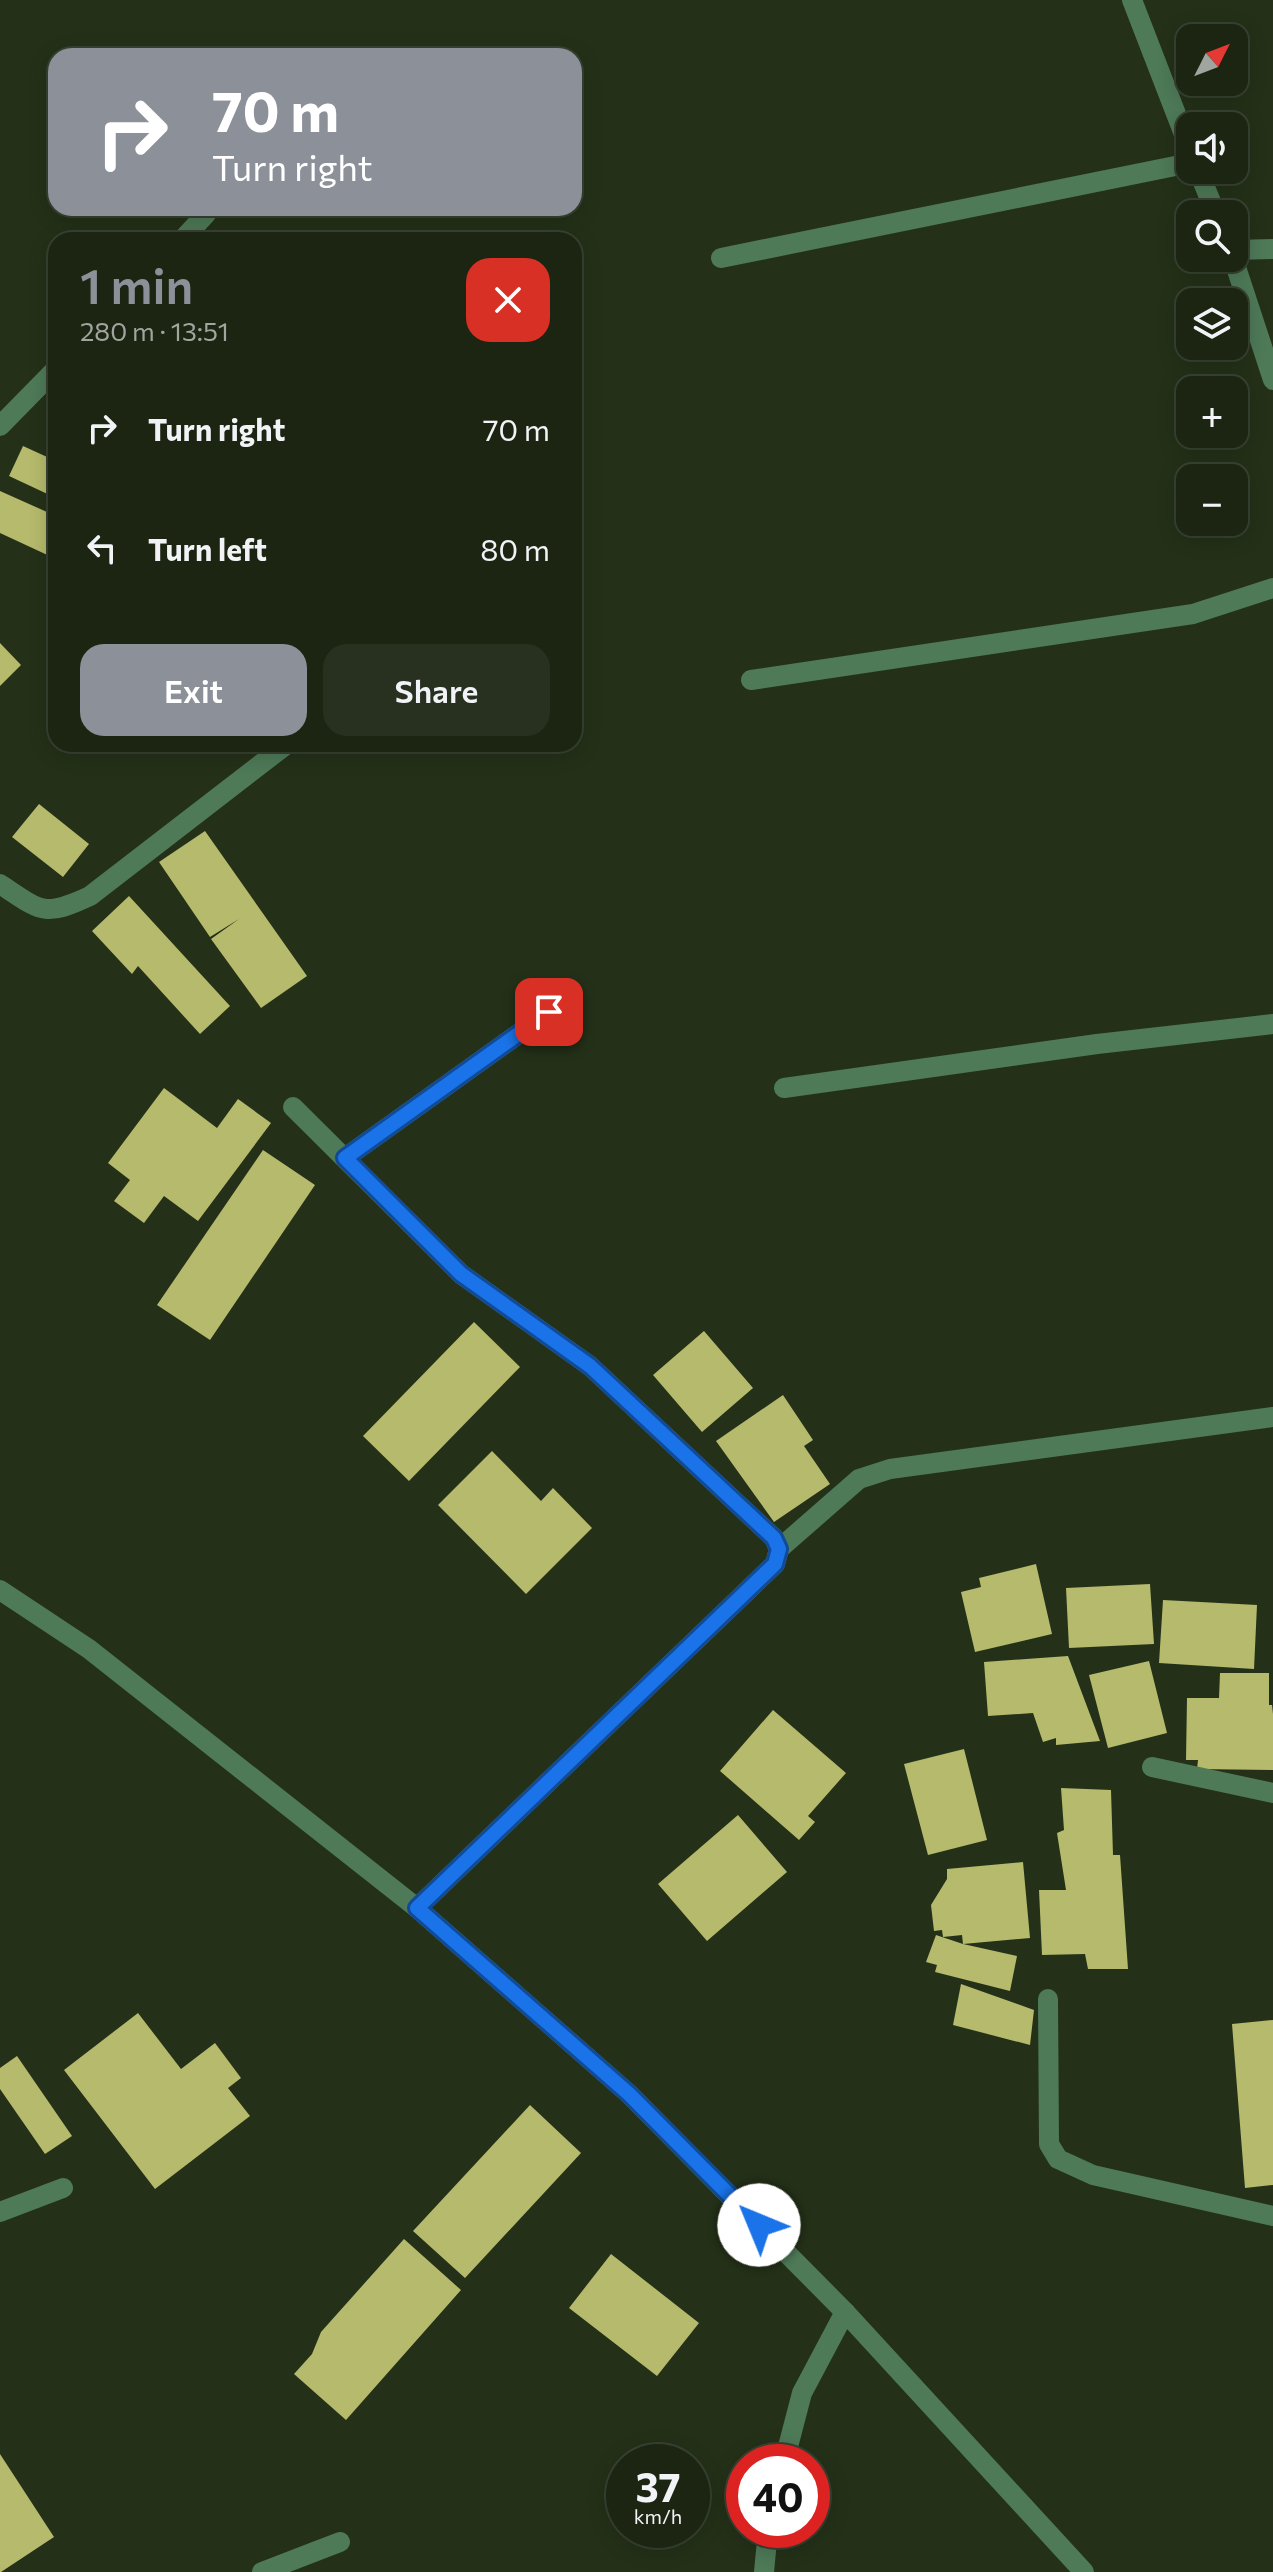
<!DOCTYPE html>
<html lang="en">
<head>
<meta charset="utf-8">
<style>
  :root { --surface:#1b2512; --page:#283120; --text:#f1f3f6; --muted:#a0a59f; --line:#394232; --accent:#8c9099 }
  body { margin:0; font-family:Commissioner,sans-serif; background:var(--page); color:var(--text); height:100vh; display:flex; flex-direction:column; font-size:30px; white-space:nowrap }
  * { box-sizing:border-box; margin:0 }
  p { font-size:26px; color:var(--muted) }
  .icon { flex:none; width:44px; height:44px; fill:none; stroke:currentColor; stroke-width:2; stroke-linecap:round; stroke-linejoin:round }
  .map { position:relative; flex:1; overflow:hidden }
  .side { position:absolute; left:48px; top:232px; width:534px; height:520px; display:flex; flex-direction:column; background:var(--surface); border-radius:24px; box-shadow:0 4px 20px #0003,0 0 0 2px var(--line) }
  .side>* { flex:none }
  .top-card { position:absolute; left:48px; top:48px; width:534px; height:168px; border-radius:24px; box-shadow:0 4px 20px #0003,0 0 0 2px var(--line); background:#8c9099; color:#fff; overflow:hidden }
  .needle { width:52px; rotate:48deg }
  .tools { position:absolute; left:1176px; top:24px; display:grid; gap:16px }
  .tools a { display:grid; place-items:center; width:72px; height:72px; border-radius:16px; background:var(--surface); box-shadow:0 4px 20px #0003,0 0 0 2px var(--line); font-size:40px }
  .speed { position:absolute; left:606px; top:2444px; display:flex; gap:16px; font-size:40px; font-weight:700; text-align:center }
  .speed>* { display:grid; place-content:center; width:104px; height:104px; border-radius:50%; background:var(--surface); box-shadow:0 4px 20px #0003,0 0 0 2px var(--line); line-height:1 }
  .speed small { font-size:20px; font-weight:400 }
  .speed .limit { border:12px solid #d22; background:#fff; color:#111 }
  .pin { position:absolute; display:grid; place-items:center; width:68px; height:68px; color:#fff; margin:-34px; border-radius:16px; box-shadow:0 4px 12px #0006 }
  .me { position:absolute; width:88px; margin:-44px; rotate:315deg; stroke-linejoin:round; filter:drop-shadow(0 0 6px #0008) }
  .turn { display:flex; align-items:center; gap:28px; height:168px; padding:0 32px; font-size:36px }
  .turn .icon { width:104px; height:104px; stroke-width:2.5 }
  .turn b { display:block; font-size:56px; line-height:68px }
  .round { display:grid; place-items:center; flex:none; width:84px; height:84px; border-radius:24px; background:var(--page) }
  .head { display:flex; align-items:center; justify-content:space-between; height:136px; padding:0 32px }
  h1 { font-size:48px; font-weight:600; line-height:60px; color:var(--accent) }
  .primary-button { display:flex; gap:16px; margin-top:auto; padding:16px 32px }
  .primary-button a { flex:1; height:92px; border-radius:24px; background:var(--accent); color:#fff; font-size:32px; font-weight:600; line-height:92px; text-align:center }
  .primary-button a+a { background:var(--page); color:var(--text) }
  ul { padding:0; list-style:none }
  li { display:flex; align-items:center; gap:24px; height:120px; padding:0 32px }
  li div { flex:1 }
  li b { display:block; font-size:30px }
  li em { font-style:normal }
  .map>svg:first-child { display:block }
</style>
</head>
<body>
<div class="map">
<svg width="1273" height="2572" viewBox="0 0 1273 2572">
  <rect width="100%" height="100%" fill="#243118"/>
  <path fill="#b5ba6c" d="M23,446L56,461V498L9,476Z
    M0,491L56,516V559L0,533Z
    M0,643L21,665L0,686Z
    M39,804L89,844L63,877L12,837Z
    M205,831L307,976L261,1008L211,939L239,919L210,937L159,862Z
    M129,896L230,1006L200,1034L138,966L132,974L92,931Z
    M164,1088L217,1128L238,1099L271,1123L198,1221L164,1196L144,1223L114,1201L130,1180L108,1163Z
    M263,1150L315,1185L210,1340L157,1305Z
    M474,1322L520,1367L409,1481L363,1436Z
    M704,1331L753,1388L702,1432L653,1375Z
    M783,1395L813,1440L804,1446L830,1484L774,1522L716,1441Z
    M492,1451L541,1501L553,1488L592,1528L526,1594L438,1505Z
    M1036,1564L1052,1634L975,1652L961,1592L981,1587L979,1578Z
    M1150,1584L1154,1644L1069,1648L1066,1588Z
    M1163,1600L1257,1605L1254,1669L1159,1663Z
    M1068,1656L1100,1741L1056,1745V1738L1043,1742L1033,1713L988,1716L984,1662Z
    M1149,1661L1167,1733L1108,1748L1089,1675Z
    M1220,1673H1269V1705H1272L1273,1714V1770L1197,1769L1198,1760H1186L1187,1698H1219Z
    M773,1710L846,1773L808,1816L815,1822L799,1840L720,1771Z
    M964,1749L987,1840L928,1855L904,1764Z
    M1061,1788L1111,1790L1113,1855H1120L1128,1969H1088L1085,1954L1042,1955L1039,1890H1066L1057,1833L1064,1830Z
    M738,1815L787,1872L707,1941L658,1884Z
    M1023,1862L1030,1938L963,1944L1017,1956L1010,1991L935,1972L937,1965L926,1962L936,1935L963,1944L962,1935L943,1937L942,1930L934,1931L931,1905L947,1879V1869Z
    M961,1984L1034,2010L1030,2045L953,2025Z
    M138,2013L181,2069L215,2043L241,2078L228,2088L250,2116L155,2189L64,2070Z
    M1273,2020V2185L1245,2188L1232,2024Z
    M17,2056L72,2136L45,2154L0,2089V2068Z
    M530,2105L581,2153L465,2278L413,2231Z
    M404,2239L461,2290L346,2420L294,2374L312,2354L321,2332Z
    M611,2254L699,2323L657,2376L569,2308Z
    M0,2454L54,2537L1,2572H0Z"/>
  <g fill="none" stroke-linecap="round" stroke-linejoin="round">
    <path stroke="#4e7a58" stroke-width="20" d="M1132,0L1190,150
      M1198,170L1216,214
      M182,240L206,214
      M1234,250L1273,249
      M721,258L1190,163
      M1233,258L1273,380
      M0,426L56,369
      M751,680L1193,614L1273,588
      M0,884C41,911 43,918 90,896L287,744
      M784,1088L1097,1044L1273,1024
      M293,1107L461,1274L590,1366L774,1538L779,1549
      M345,1158L549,1012
      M1152,1767L1273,1793
      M417,1908L775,1564L779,1549L859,1479L890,1469L1273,1417
      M1048,1999L1049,2144L1058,2159L1093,2175L1273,2216
      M0,2212L63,2188
      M784,2462L802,2393L845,2312
      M262,2572L340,2542
      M764,2572L768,2530"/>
    <path stroke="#4e7a58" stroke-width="20" d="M0,1590L89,1649L417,1908L629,2094L845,2312L1084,2572"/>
  </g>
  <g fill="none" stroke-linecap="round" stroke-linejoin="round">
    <defs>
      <path id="route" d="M549,1012L345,1158L461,1274L590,1366L774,1538L779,1549L775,1564L417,1908L629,2094L759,2225"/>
    </defs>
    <use href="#route" stroke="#114b97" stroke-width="20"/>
    <use href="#route" stroke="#1a73e8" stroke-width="14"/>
  </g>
</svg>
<div class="tools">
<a><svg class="needle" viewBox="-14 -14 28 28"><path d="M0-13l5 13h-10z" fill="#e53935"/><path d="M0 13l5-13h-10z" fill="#a0a59f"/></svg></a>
<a><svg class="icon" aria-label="sound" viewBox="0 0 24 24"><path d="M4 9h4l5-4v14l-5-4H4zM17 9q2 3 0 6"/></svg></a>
<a><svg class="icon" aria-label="search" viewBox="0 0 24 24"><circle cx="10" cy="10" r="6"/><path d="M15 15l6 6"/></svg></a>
<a><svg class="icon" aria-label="layers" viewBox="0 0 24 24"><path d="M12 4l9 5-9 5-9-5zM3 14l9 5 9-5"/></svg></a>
<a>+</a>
<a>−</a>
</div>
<div class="speed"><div>37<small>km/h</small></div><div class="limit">40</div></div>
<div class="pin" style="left:549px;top:1012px;background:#d93025"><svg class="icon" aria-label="arrive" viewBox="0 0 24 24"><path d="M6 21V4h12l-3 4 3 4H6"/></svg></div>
<svg class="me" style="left:759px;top:2225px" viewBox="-20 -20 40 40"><circle r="19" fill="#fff"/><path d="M0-13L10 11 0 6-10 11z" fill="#1a73e8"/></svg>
<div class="top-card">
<div class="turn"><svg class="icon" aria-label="right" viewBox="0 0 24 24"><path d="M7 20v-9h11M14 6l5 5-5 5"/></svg><div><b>70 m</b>Turn right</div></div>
</div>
<section class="side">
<div class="head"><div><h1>1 min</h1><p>280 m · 13:51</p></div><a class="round" style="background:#d93025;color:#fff"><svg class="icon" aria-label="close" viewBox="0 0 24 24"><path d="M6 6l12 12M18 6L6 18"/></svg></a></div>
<ul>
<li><svg class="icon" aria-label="right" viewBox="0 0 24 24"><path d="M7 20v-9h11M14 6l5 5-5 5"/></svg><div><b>Turn right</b></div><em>70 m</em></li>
<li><svg class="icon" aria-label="left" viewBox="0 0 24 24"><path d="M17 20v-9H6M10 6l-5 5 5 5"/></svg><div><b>Turn left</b></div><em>80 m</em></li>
</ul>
<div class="primary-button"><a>Exit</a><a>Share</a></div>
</section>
</div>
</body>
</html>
